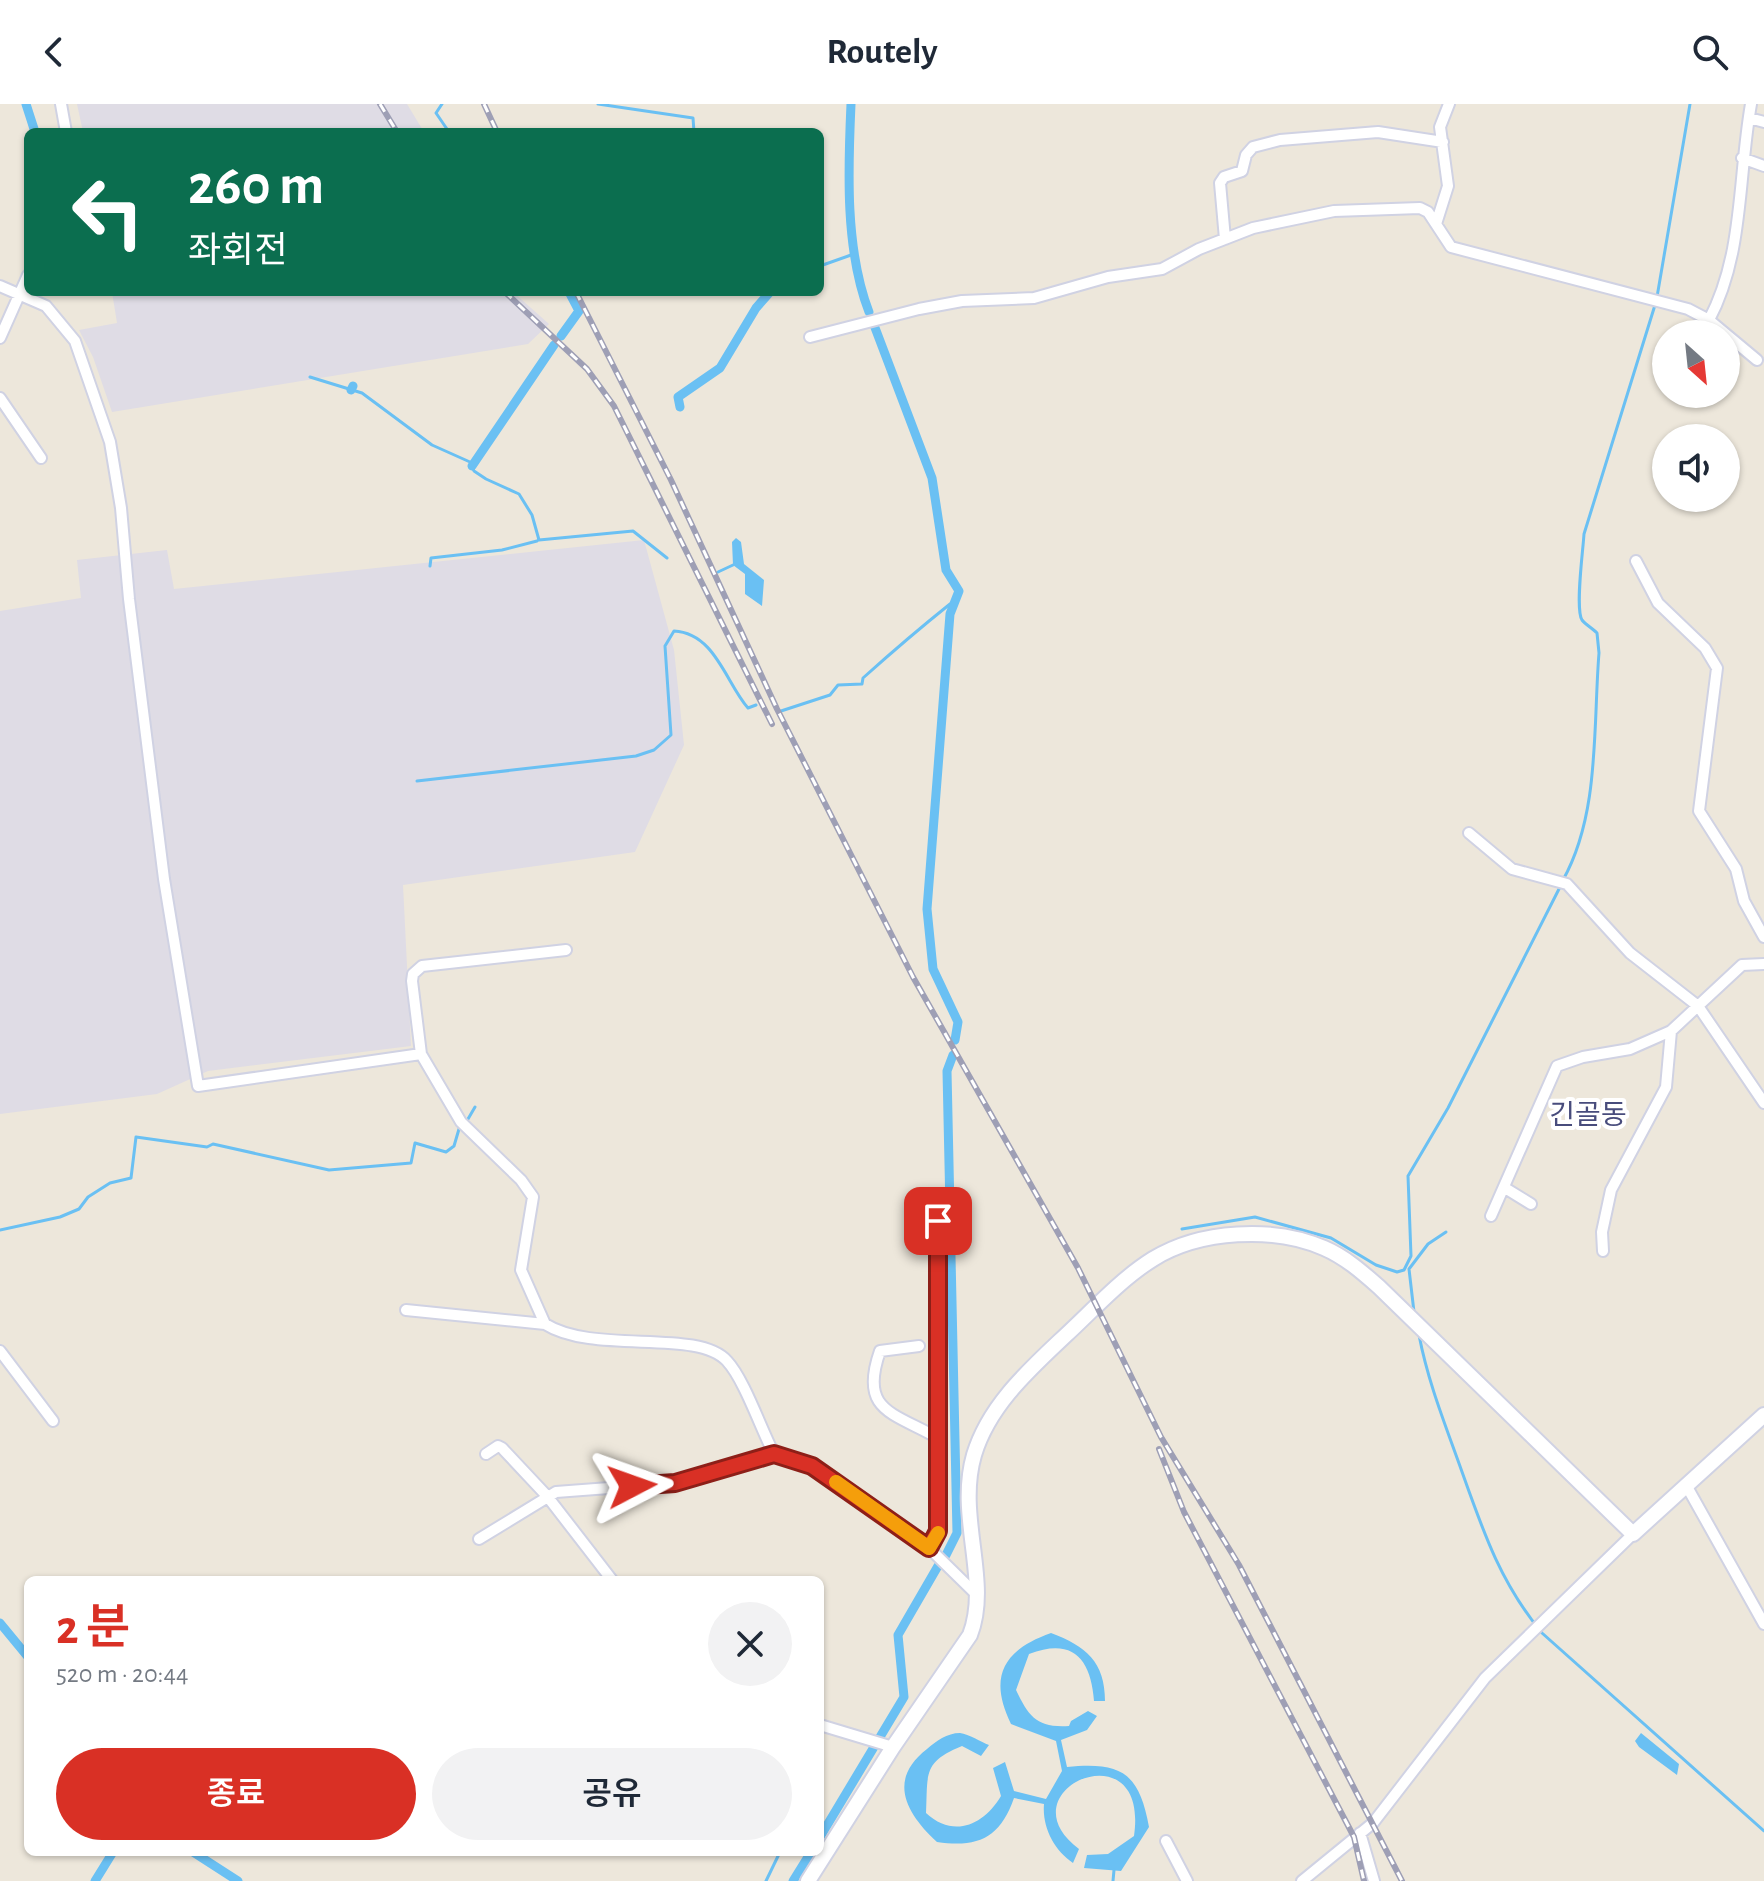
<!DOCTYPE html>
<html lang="ko">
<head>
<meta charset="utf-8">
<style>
  :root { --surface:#fff; --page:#f2f2f3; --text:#1f2937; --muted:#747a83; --accent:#d93025 }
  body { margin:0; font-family:"Alegreya Sans","Noto Sans KR",sans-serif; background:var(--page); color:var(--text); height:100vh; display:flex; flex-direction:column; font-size:30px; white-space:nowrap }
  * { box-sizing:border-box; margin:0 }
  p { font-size:26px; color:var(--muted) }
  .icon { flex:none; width:44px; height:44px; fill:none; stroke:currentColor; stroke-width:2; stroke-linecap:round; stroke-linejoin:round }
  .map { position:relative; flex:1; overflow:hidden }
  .sheet { position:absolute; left:24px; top:1472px; width:800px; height:280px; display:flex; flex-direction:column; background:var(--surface); border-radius:12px; box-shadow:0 2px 6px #0004 }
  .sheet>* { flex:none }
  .hud { position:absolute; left:24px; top:24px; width:800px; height:168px; border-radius:12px; box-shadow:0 2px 6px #0004; background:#0b6e4f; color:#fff; overflow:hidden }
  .needle { width:52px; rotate:153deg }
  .buttons { position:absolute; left:1652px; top:216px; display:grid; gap:16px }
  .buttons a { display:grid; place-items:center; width:88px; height:88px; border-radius:50%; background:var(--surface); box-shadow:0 2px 6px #0004; font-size:40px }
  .pin { position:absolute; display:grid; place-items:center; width:68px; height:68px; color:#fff; margin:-34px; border-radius:16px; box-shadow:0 4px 12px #0006 }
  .me { position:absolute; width:88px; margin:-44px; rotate:86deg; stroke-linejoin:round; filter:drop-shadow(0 0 6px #0008) }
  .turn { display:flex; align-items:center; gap:28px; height:168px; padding:0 32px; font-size:36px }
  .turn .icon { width:104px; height:104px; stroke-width:2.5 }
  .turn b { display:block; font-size:56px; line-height:68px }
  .round { display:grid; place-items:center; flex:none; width:84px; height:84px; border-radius:42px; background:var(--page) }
  .headline { display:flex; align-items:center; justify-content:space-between; height:136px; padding:0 32px }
  h1 { font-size:48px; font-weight:600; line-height:60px; color:var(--accent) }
  .action { display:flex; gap:16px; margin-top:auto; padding:16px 32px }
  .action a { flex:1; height:92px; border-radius:48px; background:var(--accent); color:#fff; font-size:32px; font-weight:600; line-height:92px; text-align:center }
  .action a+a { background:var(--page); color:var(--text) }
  header { display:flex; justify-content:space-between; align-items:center; height:104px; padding:0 32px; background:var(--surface); font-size:36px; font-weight:600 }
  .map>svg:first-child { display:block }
</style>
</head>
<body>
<header><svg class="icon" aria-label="back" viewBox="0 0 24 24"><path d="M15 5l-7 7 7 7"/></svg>Routely<svg class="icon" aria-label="search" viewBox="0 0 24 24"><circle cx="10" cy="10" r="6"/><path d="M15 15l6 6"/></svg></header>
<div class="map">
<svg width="1764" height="1777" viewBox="0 0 1764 1777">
  <rect width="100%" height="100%" fill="#ede7db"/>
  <path fill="#dfdce5" d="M77,0H407L424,28H83Z
    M112,188H513L549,220L528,240L112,308L93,253L79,226L117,219Z
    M644,436L674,546L684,641L635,748L403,781L411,942L208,967L157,990L0,1010V507L81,494L77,456L167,446L174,485Z"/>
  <path fill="#6ac0f3" d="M736,434L741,438L744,460L764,476L762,502L745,490V470L733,461L732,438Z
    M1051,1529C1086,1542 1105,1558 1105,1597H1094C1091,1555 1073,1533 1029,1550L1016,1586C1029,1613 1037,1624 1069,1622L1071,1617L1088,1607L1097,1612L1087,1626L1061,1636L1067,1663C1121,1658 1139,1668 1149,1723L1121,1767L1084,1764L1087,1751L1108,1750L1134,1732C1150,1621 1000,1686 1079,1745L1073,1759C1054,1746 1042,1723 1044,1700L1014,1694C1000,1734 978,1744 937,1738C906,1709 887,1676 927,1645C936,1637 947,1629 960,1629C969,1630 981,1638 989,1641L981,1652L962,1642C922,1658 928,1671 926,1709C953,1734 983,1722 1001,1692L993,1664L1005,1658L1014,1687L1046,1695L1062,1667L1056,1637L1011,1620C988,1573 1003,1546 1051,1529Z
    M1641,1629L1679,1660L1677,1671L1639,1643L1635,1637Z"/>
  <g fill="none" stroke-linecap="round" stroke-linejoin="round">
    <path stroke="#6ac0f3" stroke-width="3" d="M442,0L436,9L449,28
      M598,0L693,14L694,28
      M820,162L851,151
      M1657,193L1690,0
      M310,273L362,289L432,341L470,358L474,367L486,375L519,390L532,411L539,436L633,427L667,454
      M430,462L431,454L502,446L537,437
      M718,468L733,461
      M781,607L830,591L838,581L862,580L863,574C892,548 920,524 950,500
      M417,677L636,652L654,646L671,631L665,542L674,527C715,529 726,579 748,604L756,601
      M1563,776C1600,710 1593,623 1599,549L1597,529C1593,525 1585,520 1582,516C1575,505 1583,447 1584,430L1655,201
      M468,1015L475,1003
      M1182,1125L1255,1113L1331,1134L1376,1161L1397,1168L1404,1166L1411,1152L1408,1072L1448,1004L1560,783
      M0,1126L60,1113L79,1105L88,1093L110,1079L131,1074L136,1033L207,1043L213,1040L329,1066L411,1059L415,1039L446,1048L454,1042L459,1025
      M1414,1208L1409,1165L1428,1140L1446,1128
      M1419,1231C1428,1278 1445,1320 1461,1365C1483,1427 1500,1478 1542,1529L1764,1727
      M766,1777L780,1748
      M1113,1777L1114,1766"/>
    <path stroke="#6ac0f3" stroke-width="9" d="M26,0L35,28
      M851,0C848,66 845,146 869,208
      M874,221L932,374L946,466L959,487L950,510L927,805L933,865L958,918L955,936
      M561,232L579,207L569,188
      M351,286L353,282
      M680,303L678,293L720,264L756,204L770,188
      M472,362L554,241
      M946,1451L957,1429L947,967L953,951
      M0,1519L28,1553
      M820,1733L904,1593L898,1531L938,1462
      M193,1748L238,1777
      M95,1777L113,1748
      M793,1777L811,1748"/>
    <defs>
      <path id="minor" d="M61,0L66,28
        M1749,14L1764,18
        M1742,54L1764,62
        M1436,120L1448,82L1440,23L1449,0
        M1225,135L1220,79L1224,73L1242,67L1246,51L1253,43L1280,36L1378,28L1443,38
        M0,182L46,202L75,237L110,338L121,404L129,495L164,775L198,982L421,950
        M1709,216C1744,150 1738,73 1751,0
        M810,233L919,205L962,197L1034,194L1108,173L1162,165L1199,145L1253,124L1334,107L1420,104L1428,108L1451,143L1688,205L1709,216L1757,256
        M0,234L28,171
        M0,294L41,354
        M1636,457L1658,499L1705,544L1717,564L1699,707L1736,765L1744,797L1764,833
        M1469,729L1512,765L1567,780L1630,849L1698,902L1764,999
        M1505,1084L1531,1100
        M1491,1112L1557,962L1583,953L1630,945L1671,927
        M938,1117V1334
        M1603,1147L1602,1128L1611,1086L1666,983L1671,927L1742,861L1764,860
        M406,1206L545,1220L521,1166L533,1093L521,1076L461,1018L421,950L412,877L413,870L422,862L566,846
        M545,1220C594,1251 698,1224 727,1257C744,1275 761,1325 774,1350L812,1362L929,1444L938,1427V1334C892,1308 859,1307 880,1247L919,1242
        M0,1247L53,1317
        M486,1350L498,1342L502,1344L547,1392L612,1476
        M1686,1381L1764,1520
        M479,1435L556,1388L675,1379L774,1350
        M929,1444L977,1491
        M820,1621L893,1643
        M1360,1729L1374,1777
        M1166,1737L1187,1777
        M1302,1777L1373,1719L1485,1574L1633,1430"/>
      <path id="secondary" d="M808,1777L893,1643L970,1531C991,1477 956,1413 974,1351C989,1301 1030,1265 1066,1231C1094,1205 1121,1175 1153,1155C1200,1126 1274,1122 1324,1144C1345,1153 1362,1168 1379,1183L1633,1430L1764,1311"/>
    </defs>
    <use href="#minor" stroke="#d0d2e3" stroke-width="14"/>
    <use href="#secondary" stroke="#d0d2e3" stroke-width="18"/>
    <use href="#minor" stroke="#fff" stroke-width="10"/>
    <use href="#secondary" stroke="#fff" stroke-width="14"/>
    <defs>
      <path id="rail" d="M380,0L397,28
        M484,0L497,28
        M505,188L587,265L614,302L772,620
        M576,188L671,376L777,605L913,873L1078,1164L1161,1333L1239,1461L1402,1777
        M1159,1345L1184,1408L1354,1733L1364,1777"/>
    </defs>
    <use href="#rail" stroke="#9e9fb5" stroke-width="6"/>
    <use href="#rail" stroke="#fff" stroke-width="3" stroke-dasharray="9" stroke-linecap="butt"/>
  </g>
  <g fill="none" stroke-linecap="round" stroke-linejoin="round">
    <defs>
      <path id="route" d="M632,1382L675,1379L774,1350L812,1362L929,1444L938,1427V1117"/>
    </defs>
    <use href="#route" stroke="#8d1f18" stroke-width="20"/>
    <use href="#route" stroke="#d93025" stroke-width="14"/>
    <path stroke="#f59e0b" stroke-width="14" d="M836,1378L929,1444L938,1429"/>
  </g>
  <g text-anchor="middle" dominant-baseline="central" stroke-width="8" stroke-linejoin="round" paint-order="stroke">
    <g font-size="28" fill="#484c7c" stroke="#fff">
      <text x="1588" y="1012">긴골동</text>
    </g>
  </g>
</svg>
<div class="buttons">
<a><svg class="needle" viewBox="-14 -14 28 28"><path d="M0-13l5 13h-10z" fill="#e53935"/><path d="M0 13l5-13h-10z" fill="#747a83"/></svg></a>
<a><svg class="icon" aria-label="sound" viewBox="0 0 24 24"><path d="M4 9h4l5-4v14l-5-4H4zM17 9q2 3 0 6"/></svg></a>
</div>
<div class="pin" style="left:938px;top:1117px;background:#d93025"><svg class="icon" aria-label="arrive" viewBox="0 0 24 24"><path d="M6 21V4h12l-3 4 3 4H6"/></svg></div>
<svg class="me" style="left:632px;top:1382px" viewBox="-20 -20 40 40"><path d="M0-17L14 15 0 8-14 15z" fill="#d93025" stroke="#fff" stroke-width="4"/></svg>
<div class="hud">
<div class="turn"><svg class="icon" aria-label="left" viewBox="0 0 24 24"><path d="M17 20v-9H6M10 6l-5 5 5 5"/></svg><div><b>260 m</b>좌회전</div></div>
</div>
<section class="sheet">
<div class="headline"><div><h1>2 분</h1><p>520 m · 20:44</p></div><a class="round"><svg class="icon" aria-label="close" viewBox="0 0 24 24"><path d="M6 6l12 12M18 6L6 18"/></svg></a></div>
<div class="action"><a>종료</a><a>공유</a></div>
</section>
</div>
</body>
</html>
